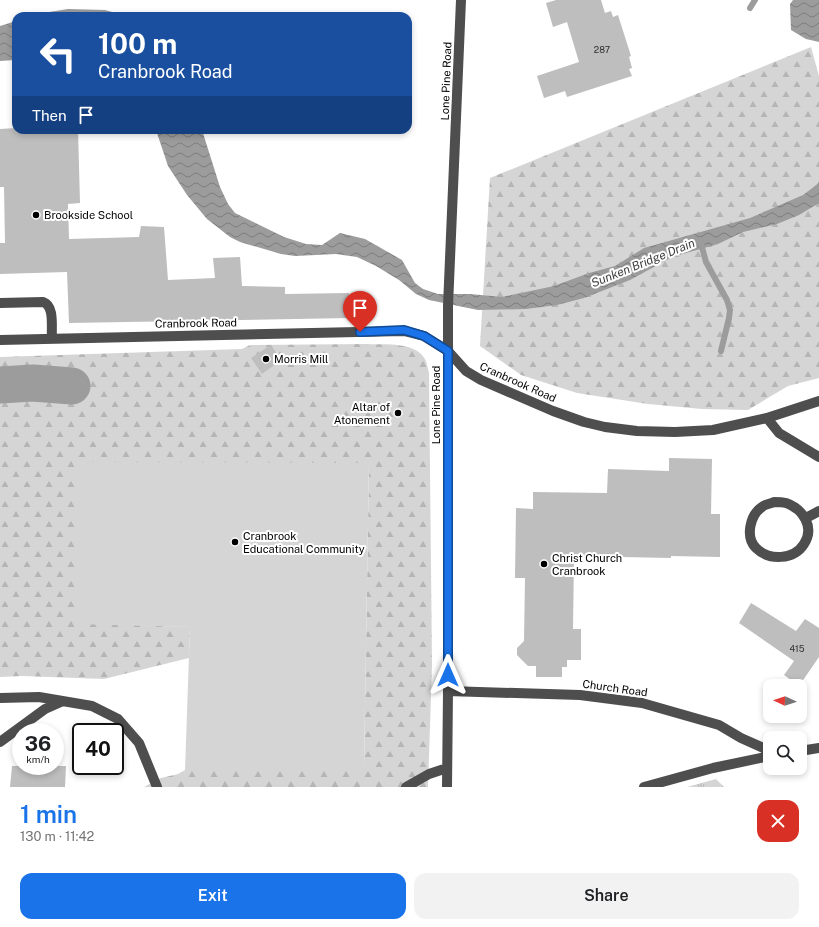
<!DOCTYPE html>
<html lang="en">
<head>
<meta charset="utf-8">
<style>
  :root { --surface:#fff; --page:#f2f2f2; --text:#202124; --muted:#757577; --accent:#1a73e8 }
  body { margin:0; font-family:"Public Sans",sans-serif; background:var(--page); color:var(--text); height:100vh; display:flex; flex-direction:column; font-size:15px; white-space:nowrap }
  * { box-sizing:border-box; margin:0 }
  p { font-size:13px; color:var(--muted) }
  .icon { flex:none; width:22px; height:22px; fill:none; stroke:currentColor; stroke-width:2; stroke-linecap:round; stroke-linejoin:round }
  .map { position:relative; height:787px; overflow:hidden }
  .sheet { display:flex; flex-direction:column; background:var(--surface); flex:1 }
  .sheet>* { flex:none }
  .hud { position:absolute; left:12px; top:12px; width:400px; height:122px; border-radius:12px; box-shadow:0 2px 6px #0003; background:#1a4fa0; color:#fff; overflow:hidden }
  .needle { width:26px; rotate:273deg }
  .fabs { position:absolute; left:763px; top:679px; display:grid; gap:8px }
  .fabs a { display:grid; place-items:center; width:44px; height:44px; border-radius:8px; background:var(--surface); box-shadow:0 2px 6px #0003; font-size:20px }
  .speed { position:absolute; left:12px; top:723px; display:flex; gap:8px; font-size:20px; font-weight:700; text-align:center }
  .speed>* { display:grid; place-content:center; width:52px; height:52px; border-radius:50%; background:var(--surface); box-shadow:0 2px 6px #0003; line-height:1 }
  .speed small { font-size:10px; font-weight:400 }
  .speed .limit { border:2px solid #111; border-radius:6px; background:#fff; color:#111 }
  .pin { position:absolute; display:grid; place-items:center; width:34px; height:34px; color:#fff; margin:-41px -17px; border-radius:50% 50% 50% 0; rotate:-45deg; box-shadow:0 0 4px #0007 }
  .pin .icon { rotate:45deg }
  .me { position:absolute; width:44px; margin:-22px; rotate:0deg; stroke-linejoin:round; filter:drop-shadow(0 0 3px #0008) }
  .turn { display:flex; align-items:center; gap:14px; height:84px; padding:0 20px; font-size:18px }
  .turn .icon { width:52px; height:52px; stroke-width:2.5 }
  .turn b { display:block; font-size:28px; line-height:34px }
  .then { display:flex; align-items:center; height:38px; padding:0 20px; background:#0003; gap:8px; font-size:15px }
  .round { display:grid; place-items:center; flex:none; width:42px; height:42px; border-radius:12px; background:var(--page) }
  .overview { display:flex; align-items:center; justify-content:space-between; height:68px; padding:0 20px }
  h1 { font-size:24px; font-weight:600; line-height:30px; color:var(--accent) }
  .action { display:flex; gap:8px; margin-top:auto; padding:8px 20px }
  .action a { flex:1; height:46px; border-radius:12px; background:var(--accent); color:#fff; font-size:16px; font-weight:600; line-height:46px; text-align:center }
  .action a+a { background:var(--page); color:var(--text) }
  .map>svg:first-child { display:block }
</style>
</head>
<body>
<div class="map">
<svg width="819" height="787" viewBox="0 0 819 787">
  <defs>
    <pattern id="grass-tufts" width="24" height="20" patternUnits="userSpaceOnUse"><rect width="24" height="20" fill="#d5d5d5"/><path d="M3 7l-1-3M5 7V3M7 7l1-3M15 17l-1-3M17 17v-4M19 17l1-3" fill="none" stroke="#b5b5b5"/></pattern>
    <pattern id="forest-firs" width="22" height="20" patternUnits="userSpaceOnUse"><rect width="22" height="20" fill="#d5d5d5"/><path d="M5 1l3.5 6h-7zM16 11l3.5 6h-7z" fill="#b5b5b5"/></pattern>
    <pattern id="water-waves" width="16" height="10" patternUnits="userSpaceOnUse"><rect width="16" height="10" fill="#9c9c9c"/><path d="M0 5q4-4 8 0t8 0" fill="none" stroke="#7d7d7d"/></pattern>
  </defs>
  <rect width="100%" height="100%" fill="#fff"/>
  <path fill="url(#grass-tufts)" d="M716,779L724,787H687Z"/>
  <path fill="url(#forest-firs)" d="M811,47L819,76V378L788,386L748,410L702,409L648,404L577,393L521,375L480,346L490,178Z
    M367,344C385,345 417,341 426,361C427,365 428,369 429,373L432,665L428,787H144L161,778L178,774L185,770H364L369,463L74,623L190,627L189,658L104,679L22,676L0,677V357L242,349L250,345Z"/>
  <path fill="#d5d5d5" d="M76,462L369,463L364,770H185L190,627L74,624Z"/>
  <path fill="url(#water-waves)" d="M793,0H819V42L806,39L791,30L790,4Z
    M68,9L105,10L127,16H24Z
    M16,21V60L0,61V26Z
    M156,130H202L220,187L228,204L235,213L284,237L306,244L322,245L340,233L365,239L402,260L415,283L423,289L438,294H470L502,297L554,286L589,273L615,266L644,248L750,218L803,195L819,183V203L799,215L777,224L743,232L718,244L672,257L630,280L584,298L557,305L526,309L478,310L429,300L416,294L399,280L376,266L357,257L336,254L295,256L281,254L240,242L230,237L207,219L187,195L168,166Z"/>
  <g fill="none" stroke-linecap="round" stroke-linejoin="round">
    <path stroke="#9c9c9c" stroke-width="6" d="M750,8L755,0
      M700,240L706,262L727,300L730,310L729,318L721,351"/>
    <path stroke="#9c9c9c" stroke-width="37" d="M0,385L33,383L72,386"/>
  </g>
  <path fill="#bebebe" d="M556,0H601L605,13L611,11L613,17L618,15L631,56L629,57L632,68L629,69L632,76L567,97L565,91L544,98L537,76L579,62L567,22L553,27L546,3Z
    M16,128V130H78L80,203L68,204L69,239L139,237L141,226L164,227L168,280L215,278L213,258L240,257L242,286L285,287V294L349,293L350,318L69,323L67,272L0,274V243H5L4,187H0V129Z
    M271,345L281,360L262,374L251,358Z
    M669,458L712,459L711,514H720V557L671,556V558L574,556L573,629H581V660H567V667H562V677H536V666H528L517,655V648L524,641L525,578H515L516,508L533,509V492L607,493L608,469L669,471Z
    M751,603L796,631L805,619L819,628V657L799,686L784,675L794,661L739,623Z
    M12,766H66L65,787H10Z"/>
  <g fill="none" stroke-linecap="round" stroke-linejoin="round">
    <path stroke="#4e4e4e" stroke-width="10" d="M0,303L43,302C55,306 51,327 52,338
      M0,340L404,331L424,336L448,351L466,371L481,380L553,411L584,422L605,427L637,431L675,432L713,430L767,418L819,401
      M767,418L779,433L819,457
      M774,502C778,502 782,502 786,503C803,509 815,527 804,544C794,560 769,561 756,548C745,537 750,515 762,507C765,504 770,504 774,502Z
      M806,518L819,511
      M448,691L580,695L642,703L719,725L741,738L770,751
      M0,698L39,697L92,706L118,719L139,743L157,787
      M0,742L45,709L63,701
      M800,751L819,748
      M406,787L429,774L447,768
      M447,787L448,691V306L461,0
      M644,787L713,768L770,756"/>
  </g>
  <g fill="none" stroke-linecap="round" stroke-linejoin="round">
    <defs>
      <path id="route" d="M360,332L404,330L424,336L448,351V675"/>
    </defs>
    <use href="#route" stroke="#114b97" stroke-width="10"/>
    <use href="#route" stroke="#1a73e8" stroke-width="7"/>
  </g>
  <g fill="#000" stroke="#fff" stroke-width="1.5">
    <circle cx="36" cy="215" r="4"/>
    <circle cx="266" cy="359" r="4"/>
    <circle cx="398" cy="413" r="4"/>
    <circle cx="235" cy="542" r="4"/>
    <circle cx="544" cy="564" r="4"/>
  </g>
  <g text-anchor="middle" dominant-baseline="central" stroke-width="4" stroke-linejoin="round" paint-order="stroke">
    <g font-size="9" fill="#303030">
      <text x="602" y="49">287</text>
      <text x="797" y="648">415</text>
    </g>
    <g font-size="11" fill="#000" stroke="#fff">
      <text transform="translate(446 81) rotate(-88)">Lone Pine Road</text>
      <text transform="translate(196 323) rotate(-1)">Cranbrook Road</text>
      <text transform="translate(518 382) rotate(24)">Cranbrook Road</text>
      <text transform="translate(436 405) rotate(-90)">Lone Pine Road</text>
      <text transform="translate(615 688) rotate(8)">Church Road</text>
    </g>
    <g font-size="11" fill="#000" stroke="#fff" text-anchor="start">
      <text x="44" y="215">Brookside School</text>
      <text x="274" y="359">Morris Mill</text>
      <text x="390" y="407" text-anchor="end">Altar of<tspan x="390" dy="13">Atonement</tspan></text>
      <text x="243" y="536">Cranbrook<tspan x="243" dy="13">Educational Community</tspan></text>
      <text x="552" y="558">Christ Church<tspan x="552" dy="13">Cranbrook</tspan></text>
    </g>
    <g font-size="12" font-style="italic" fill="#3d3d3d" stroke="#fff">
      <text transform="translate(643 263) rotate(-22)">Sunken Bridge Drain</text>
    </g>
  </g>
</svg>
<div class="fabs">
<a><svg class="needle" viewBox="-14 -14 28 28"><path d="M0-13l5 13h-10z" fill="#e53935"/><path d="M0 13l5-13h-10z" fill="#757577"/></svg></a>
<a><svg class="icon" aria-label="search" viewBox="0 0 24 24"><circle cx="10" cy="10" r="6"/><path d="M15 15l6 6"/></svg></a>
</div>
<div class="speed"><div>36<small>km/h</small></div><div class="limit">40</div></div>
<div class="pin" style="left:360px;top:332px;background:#d93025"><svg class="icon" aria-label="arrive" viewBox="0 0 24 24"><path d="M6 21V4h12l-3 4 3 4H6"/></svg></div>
<svg class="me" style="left:448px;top:675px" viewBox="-20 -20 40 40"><path d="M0-17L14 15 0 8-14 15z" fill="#1a73e8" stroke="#fff" stroke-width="4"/></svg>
<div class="hud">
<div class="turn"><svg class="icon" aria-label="left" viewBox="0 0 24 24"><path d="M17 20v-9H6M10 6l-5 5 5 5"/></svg><div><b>100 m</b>Cranbrook Road</div></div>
<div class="then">Then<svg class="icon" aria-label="arrive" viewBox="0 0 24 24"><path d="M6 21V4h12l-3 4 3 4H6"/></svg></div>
</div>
</div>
<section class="sheet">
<div class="overview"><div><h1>1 min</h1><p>130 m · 11:42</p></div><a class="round" style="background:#d93025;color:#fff"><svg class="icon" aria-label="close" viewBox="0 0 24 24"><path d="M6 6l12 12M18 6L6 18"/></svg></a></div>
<div class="action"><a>Exit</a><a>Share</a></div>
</section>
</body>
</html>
